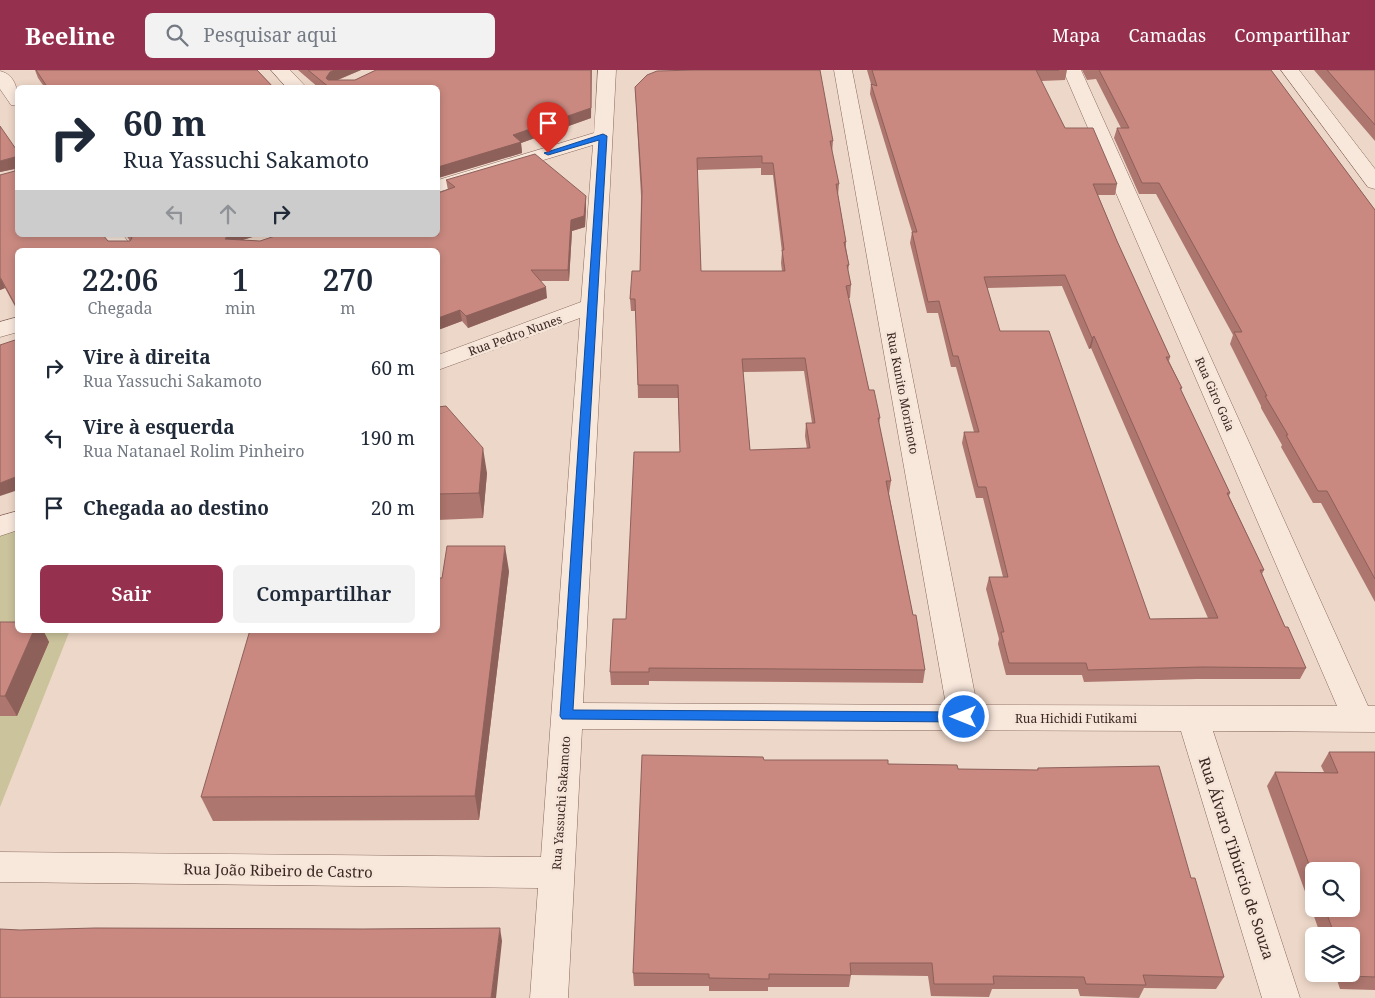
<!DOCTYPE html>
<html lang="pt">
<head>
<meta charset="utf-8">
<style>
  :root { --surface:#fff; --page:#f2f2f3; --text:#1f2937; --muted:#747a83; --accent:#95304e }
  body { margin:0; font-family:"Noto Serif",serif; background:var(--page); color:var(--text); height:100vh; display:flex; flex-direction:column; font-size:19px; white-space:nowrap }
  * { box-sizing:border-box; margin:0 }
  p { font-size:16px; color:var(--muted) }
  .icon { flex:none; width:28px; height:28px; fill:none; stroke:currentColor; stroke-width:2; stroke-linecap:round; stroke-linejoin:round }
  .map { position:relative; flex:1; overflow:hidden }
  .details { position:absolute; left:15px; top:178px; width:425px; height:385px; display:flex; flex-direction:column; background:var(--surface); border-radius:8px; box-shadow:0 2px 8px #0003 }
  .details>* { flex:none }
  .top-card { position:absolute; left:15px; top:15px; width:425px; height:152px; border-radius:8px; box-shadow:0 2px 8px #0003; background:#fff; color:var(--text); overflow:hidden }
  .tools { position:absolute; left:1305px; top:792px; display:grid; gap:10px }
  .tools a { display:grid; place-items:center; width:55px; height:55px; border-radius:8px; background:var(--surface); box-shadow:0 2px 8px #0003; font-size:25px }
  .pin { position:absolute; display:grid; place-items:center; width:42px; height:42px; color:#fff; margin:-51px -21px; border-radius:50% 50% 50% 0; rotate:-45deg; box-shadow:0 0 5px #0007 }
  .pin .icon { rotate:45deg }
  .me { position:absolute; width:55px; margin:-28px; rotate:270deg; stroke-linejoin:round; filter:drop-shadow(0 0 4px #0008) }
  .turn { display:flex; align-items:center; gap:18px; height:105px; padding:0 25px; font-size:22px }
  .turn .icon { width:65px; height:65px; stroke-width:2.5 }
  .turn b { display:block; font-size:35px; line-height:42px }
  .lanes { display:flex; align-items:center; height:48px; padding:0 25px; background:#0003; justify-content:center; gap:25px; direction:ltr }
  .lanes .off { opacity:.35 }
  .eta { display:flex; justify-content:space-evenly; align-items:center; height:85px; text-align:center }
  .eta b { font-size:30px; font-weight:600; line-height:35px }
  .cta { display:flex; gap:10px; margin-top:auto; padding:10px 25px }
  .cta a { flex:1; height:58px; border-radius:8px; background:var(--accent); color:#fff; font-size:20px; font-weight:600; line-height:58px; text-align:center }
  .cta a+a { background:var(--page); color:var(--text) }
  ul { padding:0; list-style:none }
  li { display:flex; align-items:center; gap:15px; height:70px; padding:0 25px }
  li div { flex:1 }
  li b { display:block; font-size:19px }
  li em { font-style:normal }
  header { display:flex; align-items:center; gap:30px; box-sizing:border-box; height:70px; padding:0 25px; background:var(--accent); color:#fff }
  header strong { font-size:24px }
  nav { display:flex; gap:28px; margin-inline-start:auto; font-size:18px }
  .search { width:350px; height:45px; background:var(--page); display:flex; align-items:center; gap:12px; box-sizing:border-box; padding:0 18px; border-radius:8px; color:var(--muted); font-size:19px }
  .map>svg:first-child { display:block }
</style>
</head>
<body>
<header>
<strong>Beeline</strong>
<div class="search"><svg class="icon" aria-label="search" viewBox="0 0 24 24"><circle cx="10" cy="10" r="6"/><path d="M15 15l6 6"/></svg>Pesquisar aqui</div>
<nav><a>Mapa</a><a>Camadas</a><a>Compartilhar</a></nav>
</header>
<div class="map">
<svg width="1375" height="928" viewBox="0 0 1375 928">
  <rect width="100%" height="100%" fill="#edd7c8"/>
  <path fill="#cbc39c" d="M17,460L18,560H70L0,737V466Z"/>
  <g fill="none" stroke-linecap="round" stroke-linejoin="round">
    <defs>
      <path id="minor" d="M271,0H290L307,18H287Z
        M598,0H616L583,633L946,635L834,0H852L977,635L1337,636L1063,0H1081L1368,636H1375V662L1213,661L1300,928H1262L1181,661L582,659L568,928H530L538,818L0,812V782L541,787L580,248L438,300V285L581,232L593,75L438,122V110L594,63Z
        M1281,0H1299L1375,99V119L1368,117Z
        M0,1C17,5 18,22 18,36L11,35L0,19Z
        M101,165H123L134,180H112Z
        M18,247V262L0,267V252Z
        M18,441V460L0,466V446Z"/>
    </defs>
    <use href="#minor" stroke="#88685e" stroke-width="1"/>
    <use href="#minor" fill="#f8e7db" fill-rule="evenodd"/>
  </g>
  <path fill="#ad766e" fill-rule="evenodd" d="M35,0H257L274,18H45L38,8Z
    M298,0H361L338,10H355L376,0H592L591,48L521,73L522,83L438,108V18H319Z
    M867,0H1067L1065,10L1041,11L1065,58L1117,114L1115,125H1098L1117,171L1170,287L1169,291L1182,318L1181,320L1230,423L1229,426L1264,500L1262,504L1285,557L1306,598L1300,609H1197L1084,612L1082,605H1006L998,574L999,569L986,519L989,507H1003L983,428H976L962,373L964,362H974L956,297H951L938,243H927L910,173L912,162L870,24L871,14ZM1062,216L1089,279L1091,278L1208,548L1150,549L1000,261L987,218Z
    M1082,0H1271L1375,140V532L1321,433H1313L1281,377L1282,375L1261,338V336L1230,274L1233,265L1156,124H1139L1114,68L1117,58H1121L1096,9L1087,10Z
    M1314,0H1375V71Z
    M635,17L833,71L832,83L839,114L838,125L846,172V177L849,195L848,201L851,215L850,228H848L869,320L880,348L879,354L891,411L889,424L913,545L925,600L923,613L649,611V615H611L610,602L626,549L680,382L678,328H638L636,241H631L630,229L640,201L641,126ZM761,98V105H773L782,182L781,193L782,201H701L697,100ZM804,301L812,353H806L805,366L807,379L750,380L743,302Z
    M18,82V165L86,166L108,171H130L126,165H259L242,170L260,171L438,165L448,120L446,110L586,126V137L585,157L572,161L569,211H541L547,228L468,258L462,251L438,260V180H18V242L5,218L0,220L15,99L0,102Z
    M438,337L487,403L483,448L438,450Z
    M509,501L479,750L213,751L201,727Z
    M0,552L18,560H43L49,572L17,646H0Z
    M1329,682H1375V920L1340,919L1335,904H1351V866H1321L1267,716L1275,702H1324L1321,696ZM1314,801L1351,839H1314Z
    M764,690L888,694L958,699L1037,700L1038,698L1191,808L1224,907L1216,919L1144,918L1139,928L1080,926L1078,919H992L989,927L931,926L928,906L851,905L849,917H768V921H709V916H634L633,903Z"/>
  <path fill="#8d605a" d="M335,0H361L332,12L326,8L330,2Z
    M591,0V48L521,73L522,83L438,108V97Z
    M15,87L18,98L0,102V91Z
    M586,126V137L585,157L572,161L569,211L568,200L571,150Z
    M228,165H259L232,173L225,169Z
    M0,207L5,218L0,220Z
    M546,217L547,228L468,258L466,246Z
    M460,240L462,251L438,260V248Z
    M1094,266L1091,278L1089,279L1092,268Z
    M483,378L487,403L483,448L479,423Z
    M18,406V420L0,426V413Z
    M505,476L509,501L479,750L475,726Z
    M34,560H43L49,572L17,646L5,626Z
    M500,858L502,871L496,928H491Z"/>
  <path fill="#c98980" stroke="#8d605a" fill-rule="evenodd" d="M36,0H257L274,18H48Z
    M308,0H335L330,2L326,8L328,10H355L376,0H591V38L513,65L521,72L438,97V18H330Z
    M696,0H820L833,71H830L839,114H836L846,172H844L849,195H847L851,215L846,216L869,320H874L880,348H878L891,411H886L913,545H916L925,600L649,598V602H610L613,549H626L634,382H680L678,315H638L635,229H630L632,201H640L642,121L635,17L647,5L657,1ZM762,86V93H773L784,180H782L785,201H701L697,88ZM805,288L815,353H806L810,378L750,380L742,289Z
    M872,0H1059H1036L1065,58H1093L1117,114H1093L1117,171L1170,287H1166L1182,318H1180L1230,423H1227L1264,500H1260L1285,557H1288L1306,598L1202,597L1088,600L1086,593H1009L1001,562H1004L989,507H1008L986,417H978L964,362H979L958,286H953L939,231L928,232L912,162H917L871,14L877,16ZM1065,205L1092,268L1094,266L1218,548L1150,549L1049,261H1000L984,207Z
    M1099,0H1271L1375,140V509L1327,421H1318L1286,365H1288L1265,326H1267L1234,262H1242L1159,113H1142L1117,58H1129Z
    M1327,0H1375V55Z
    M0,56L18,82V165H85L86,166L90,165H103L108,171H130L132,168L130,165H228L225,169L260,171L278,165H438V123L455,117L446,110L535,84L586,126L584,146L571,150L568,200H531L546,217L466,246L460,240L438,248V180H18V240L0,207V105L15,101V87L0,91Z
    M18,269V406L0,413V275Z
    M446,336L483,378L479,423L438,424V337Z
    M447,476H505L475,726L201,727L250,560H438V508H442Z
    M0,552H18V560H34L5,626H0Z
    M1329,682H1375V907L1350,906L1349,904H1351V866H1335L1325,839H1351V801H1314V808L1275,702L1338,703Z
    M642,685L763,687L764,690H888V694L957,695L958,699L1038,700V698L1159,696L1191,808H1195L1224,907L1143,905L1146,915L1086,914L1084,907L993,906L994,914H934L932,893H850L851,905L769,904V909L709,908V904L633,903Z
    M95,858L363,859L500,858L491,928H0V859L20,860Z"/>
  <path fill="#1a73e8" stroke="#114b97" d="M603,64L607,66L573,640L964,642L968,643L970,647L968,651L964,652L562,649L560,646L599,70L548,85L544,83Z"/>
  <g text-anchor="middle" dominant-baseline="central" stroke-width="5" stroke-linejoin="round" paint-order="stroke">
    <g font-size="12" fill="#392621" stroke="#f5e4d8">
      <text transform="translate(515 265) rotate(-20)">Rua Pedro Nunes</text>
      <text transform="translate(903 323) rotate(79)">Rua Kunito Morimoto</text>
      <text transform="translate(1215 324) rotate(66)">Rua Giro Goia</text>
      <text x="1076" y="648">Rua Hichidi Futikami</text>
      <text transform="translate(561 733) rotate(-86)">Rua Yassuchi Sakamoto</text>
    </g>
    <g font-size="15" fill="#392621" stroke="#f5e4d8">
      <text transform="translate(1237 788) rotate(72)">Rua Álvaro Tibúrcio de Souza</text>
      <text transform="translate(278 800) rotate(1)">Rua João Ribeiro de Castro</text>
    </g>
  </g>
</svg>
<div class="tools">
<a><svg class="icon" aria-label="search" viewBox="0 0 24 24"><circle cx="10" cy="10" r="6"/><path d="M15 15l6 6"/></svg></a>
<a><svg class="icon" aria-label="layers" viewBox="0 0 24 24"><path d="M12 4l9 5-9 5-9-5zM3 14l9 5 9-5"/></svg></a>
</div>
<div class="pin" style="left:548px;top:83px;background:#d93025"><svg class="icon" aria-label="arrive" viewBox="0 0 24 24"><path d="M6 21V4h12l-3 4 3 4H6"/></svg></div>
<svg class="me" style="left:964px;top:647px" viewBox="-20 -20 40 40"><circle r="17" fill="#1a73e8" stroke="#fff" stroke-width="3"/><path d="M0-11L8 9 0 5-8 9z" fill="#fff"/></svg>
<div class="top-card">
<div class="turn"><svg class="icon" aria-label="right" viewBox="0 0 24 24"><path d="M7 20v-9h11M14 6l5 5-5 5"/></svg><div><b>60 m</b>Rua Yassuchi Sakamoto</div></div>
<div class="lanes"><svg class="icon off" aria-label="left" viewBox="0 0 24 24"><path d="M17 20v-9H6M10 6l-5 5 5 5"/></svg><svg class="icon off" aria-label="ahead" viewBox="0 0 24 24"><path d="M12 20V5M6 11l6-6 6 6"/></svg><svg class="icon" aria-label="right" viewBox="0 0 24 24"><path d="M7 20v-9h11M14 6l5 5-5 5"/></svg></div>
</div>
<section class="details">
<div class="eta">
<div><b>22:06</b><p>Chegada</p></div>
<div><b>1</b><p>min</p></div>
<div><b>270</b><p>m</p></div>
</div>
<ul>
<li><svg class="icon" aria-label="right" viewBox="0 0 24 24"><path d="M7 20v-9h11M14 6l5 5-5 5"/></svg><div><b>Vire à direita</b><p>Rua Yassuchi Sakamoto</p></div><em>60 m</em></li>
<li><svg class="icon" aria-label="left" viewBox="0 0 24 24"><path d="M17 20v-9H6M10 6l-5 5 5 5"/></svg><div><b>Vire à esquerda</b><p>Rua Natanael Rolim Pinheiro</p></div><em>190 m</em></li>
<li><svg class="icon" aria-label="arrive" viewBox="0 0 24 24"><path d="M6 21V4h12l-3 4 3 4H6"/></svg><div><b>Chegada ao destino</b></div><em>20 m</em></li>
</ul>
<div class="cta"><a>Sair</a><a>Compartilhar</a></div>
</section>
</div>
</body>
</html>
